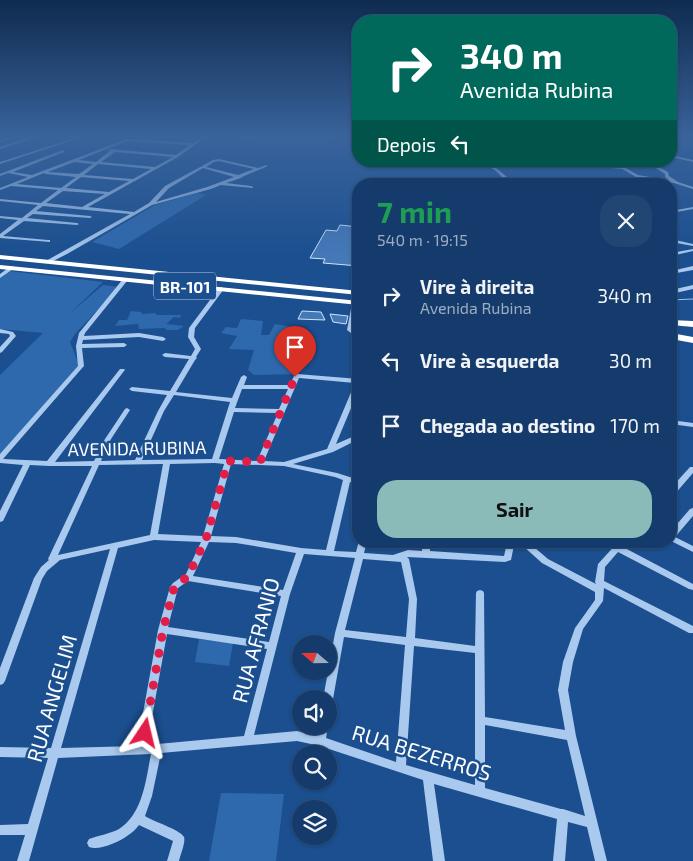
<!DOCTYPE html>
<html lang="pt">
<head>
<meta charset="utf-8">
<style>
  :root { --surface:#143b6b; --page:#214673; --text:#f1f3f6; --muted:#9dadc1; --line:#33557e; --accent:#8bbbb9 }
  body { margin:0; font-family:"Exo 2",sans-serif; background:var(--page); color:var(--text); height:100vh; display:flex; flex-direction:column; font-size:19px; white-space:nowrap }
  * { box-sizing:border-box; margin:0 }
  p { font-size:16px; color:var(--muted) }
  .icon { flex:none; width:28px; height:28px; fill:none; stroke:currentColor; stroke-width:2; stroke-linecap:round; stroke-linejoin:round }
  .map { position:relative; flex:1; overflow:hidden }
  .details { position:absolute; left:352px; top:178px; width:325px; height:370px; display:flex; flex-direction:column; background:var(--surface); border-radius:20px; box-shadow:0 1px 4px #0004,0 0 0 1px var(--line) }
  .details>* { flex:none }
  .top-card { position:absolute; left:352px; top:15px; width:325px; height:152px; border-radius:20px; box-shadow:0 1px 4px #0004,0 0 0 1px var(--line); background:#00695c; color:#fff; overflow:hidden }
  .needle { width:32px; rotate:290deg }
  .buttons { position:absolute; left:292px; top:635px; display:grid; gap:10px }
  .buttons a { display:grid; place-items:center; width:45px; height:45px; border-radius:50%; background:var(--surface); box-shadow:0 1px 4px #0004,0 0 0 1px var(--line); font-size:25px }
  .pin { position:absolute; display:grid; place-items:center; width:42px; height:42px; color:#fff; margin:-51px -21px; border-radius:50% 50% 50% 0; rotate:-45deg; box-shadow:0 0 5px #0007 }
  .pin .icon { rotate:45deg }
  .me { position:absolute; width:55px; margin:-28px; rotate:10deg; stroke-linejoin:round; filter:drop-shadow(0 0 4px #0008) }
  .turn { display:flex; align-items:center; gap:18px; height:105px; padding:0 25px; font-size:22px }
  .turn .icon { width:65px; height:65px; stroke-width:2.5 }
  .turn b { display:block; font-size:35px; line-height:42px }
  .then { display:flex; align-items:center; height:48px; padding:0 25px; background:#0003; gap:10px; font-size:19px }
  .round { display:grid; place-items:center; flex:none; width:52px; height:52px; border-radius:20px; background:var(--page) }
  .headline { display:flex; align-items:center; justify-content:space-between; height:85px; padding:0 25px }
  h1 { font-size:30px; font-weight:700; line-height:38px; color:#1e9e55 }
  .primary-button { display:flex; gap:10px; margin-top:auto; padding:10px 25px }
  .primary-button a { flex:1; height:58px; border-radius:20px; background:var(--accent); color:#111; font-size:20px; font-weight:700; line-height:58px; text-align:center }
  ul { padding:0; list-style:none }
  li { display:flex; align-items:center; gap:15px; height:65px; padding:0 25px }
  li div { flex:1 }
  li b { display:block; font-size:19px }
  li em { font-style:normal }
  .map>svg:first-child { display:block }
</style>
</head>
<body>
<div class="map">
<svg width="693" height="861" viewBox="0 0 693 861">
  <rect width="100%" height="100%" fill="#1b4f8f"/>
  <path fill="#2e69ad" d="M234,137H335L314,146L280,141L264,143Z
    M198,193L206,195L119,249L92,242L155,205Z
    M9,271L103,282L68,315L103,285L119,287L75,334L70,342L79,365L0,455V375L43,333L0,329V277Z
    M131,311L141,312L142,314L156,313V315H181L180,318L174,317L166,324L184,326L178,330H167L164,328L139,329L138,324L115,326L119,320H127Z
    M241,319L263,321L261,335H269L275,324L293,327L288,336L295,338L300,357L296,374L254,375L248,370L254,350L229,349L237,336L221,333L226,327L237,328Z
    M199,639L233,643L229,666L195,662Z
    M221,793L284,794L276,861H209Z"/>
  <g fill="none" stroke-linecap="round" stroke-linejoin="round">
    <path stroke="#9cc4f0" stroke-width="1" d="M671,300L693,299"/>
  </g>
  <path fill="#4478b7" stroke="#cfe3fa" d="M340,225L359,227V266L323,263L325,259L310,258L326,230L337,231Z
    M302,311L321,312L325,320L298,319Z
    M330,314L348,316L346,324L333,322Z"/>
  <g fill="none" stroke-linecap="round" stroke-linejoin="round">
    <path fill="#a9c9ee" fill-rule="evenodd" d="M10,137H16L0,142V140Z
      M31,137H37L0,149V147Z
      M78,137H83L0,164V162Z
      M202,137H206L178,157L88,207L134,212L149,203L165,186L213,160L219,159L258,168L266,165L268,166L242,177L241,178L226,183L251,186L253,187V188L221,185L211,189L152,205L67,254L49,263H45L44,262L130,214L43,206L36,211L90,216L92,217L90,218L33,214L27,218L77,223L79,224L77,225L24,221L3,236L48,240H50V242L0,238V234L18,220L0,218V216L22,218L38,205L0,201V199L41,203L58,190L11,186L0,190V188L28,177L8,173L0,176V174L63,150H64V152L13,172L32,175L127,139L193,143ZM127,141L190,145L176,155L110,149L108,150L110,151L96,162L79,160ZM115,152L173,157L155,167L101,162ZM219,161L254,169L238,175L206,167L214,162ZM74,162L93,164L79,174L48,172ZM98,164L151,169L133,179L84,175ZM203,168L234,177L207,187L156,202L169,188ZM44,173L46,174L76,177L61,188L17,184ZM81,177L129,181L109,192L66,188ZM63,191L105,194L82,207L46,203Z
      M671,155L693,160V162L671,157Z
      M477,161C491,161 497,169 507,177C510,180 514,182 518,184C503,184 503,175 493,169C488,166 482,164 477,161Z
      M611,166L624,167L638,175L669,180L665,177V174L654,167L657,166L668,172L669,176L678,182L693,187V189L674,183L636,177L622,169L611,168Z
      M610,181H612L617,184H611L609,182Z
      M693,207V209L671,213V211Z
      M671,239L693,244V246L671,242Z
      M693,249V251L671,256V253Z
      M11,266L13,267V269L0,278V274Z
      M693,266V270L671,274V271Z
      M125,278L128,280L127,281L85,333L84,336L139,333L163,337L166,339L163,341L139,337L83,340L82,344L124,343L127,345L124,347L82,348L84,366L83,367L3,459L47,461L120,369H124L125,370L124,371L55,462L94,461L105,439L125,409L127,408L130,410L111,439L101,461L135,460L158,411L167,395L132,391L129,389L132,387L170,391L189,359L165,357L162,355L165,353L191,356L195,349L188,337L189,328L219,288L221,287L224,289L195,328L194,337L201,349L196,357L197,358L195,360L176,392L232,398L241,377L244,375L247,377L244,385H290L294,376L297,374L359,379V389L336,444L359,434V439L333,452L293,464L337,473L359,480V485L350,482L334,551L356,552L359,541H367L364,553L393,555L408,550L422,551V541H430V551L504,556L507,543L504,541H525L528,542L548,559L596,584L595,582L598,564L619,541H628L623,547L693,584V590L689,589L618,552L605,567L604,581L693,626V633H689L604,588L603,601L583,629L573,662L568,690L576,736L607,861H595L587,827L568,822L565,861H553L557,819L434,784L445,861H433L423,780L320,746L297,741L161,753L152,796L145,816C152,821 181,830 184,837C186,842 180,856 179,861H167L173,841L139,825C136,829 132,833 127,836C119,842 99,851 89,847L87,843L89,839C99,835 110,834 119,829C143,814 146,779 151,754L58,758L29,861H17L25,835H0V825L28,824L48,758L0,757V747L51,748L110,549L60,560L47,571L42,579L5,681L3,684L0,685V668L34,578L41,567L49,560L48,559L92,466H49L30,465L4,519L3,521L0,522V511L23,465L0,463V454L78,366L76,346L79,333L123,279ZM299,378L355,383L327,449L284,462L264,461ZM242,389H288L279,409L235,408ZM174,395L230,402L212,459L142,460L164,411ZM234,412L278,413L257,461L219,459ZM215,463L224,464L203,536L158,534L170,464ZM163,464L150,535L58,555L99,465ZM231,464L284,466L335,477L343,480L326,550L301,548L236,537L211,536ZM154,540L201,542L186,574L173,583L170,587L158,630L137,746L61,748L118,548ZM209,542L236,543L296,553L283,590L193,576ZM514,545L523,546L542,563L595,592V600L575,628L563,662L558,690L565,730L485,717L484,593L483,591L480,590L477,591L476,593L475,646L415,638L417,599L409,559L407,557L505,562L511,560ZM304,554L355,558L335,633L323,699H329V703L331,702L333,699L344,637L405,645L396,762L326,738L328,726H318L316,736L297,731L254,735L290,594ZM363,559L401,562L409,599L406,637L345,630ZM188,581L281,596L269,642L168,627L178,588ZM167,634L267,649L244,736L147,745ZM414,646L475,653V785L406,765ZM485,725L567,740L585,816L563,809H561L485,788Z
      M693,285V289L671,294V290Z
      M355,301L358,303L353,329L359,334V339L347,330L352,303Z
      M0,329L13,332L16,336L2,352L0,353V347L10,336L9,334L0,333Z
      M671,420L693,423V427L671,424Z
      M690,467H693V473L674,495H671V488Z
      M693,508V516L675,537L693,546V552L671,541V531L690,509Z"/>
    <path fill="#fff" fill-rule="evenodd" d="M0,255L359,291V295L0,259Z
      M0,265L359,301V305L0,269Z
      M671,320L693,321V327L671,325Z
      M671,333L693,337V343L671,339Z"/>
  </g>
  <linearGradient id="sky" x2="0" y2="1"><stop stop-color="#0f2b4f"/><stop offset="0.53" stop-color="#39639b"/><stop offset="1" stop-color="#39639b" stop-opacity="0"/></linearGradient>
  <rect width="693" height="257" fill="url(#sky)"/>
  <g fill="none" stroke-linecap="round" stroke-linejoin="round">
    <path stroke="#e11d48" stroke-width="9" stroke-dasharray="0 16.2" d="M145,733L163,630L174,588L182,580L187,578L206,539L228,461L260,462L295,377"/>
  </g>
  <g text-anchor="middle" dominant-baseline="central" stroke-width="5" stroke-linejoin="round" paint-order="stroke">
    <rect fill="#1b4f8f" stroke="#bbcadd" stroke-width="1" x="154" y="272.5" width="62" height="27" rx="4"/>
    <g font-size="16" font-weight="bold" fill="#fff">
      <text x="185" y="286">BR-101</text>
    </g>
    <g font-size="18" fill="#fff" stroke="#1b4f8f">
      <text transform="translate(137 448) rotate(-1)">AVENIDA RUBINA</text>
    </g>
    <g font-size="21" fill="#fff" stroke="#1b4f8f">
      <text transform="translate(255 640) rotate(-75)">RUA AFRANIO</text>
      <text transform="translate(51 698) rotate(-74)">RUA ANGELIM</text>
      <text transform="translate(422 752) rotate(17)">RUA BEZERROS</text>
    </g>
  </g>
</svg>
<div class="buttons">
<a><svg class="needle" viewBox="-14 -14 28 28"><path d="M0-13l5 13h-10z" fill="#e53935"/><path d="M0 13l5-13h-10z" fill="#9dadc1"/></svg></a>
<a><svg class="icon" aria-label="sound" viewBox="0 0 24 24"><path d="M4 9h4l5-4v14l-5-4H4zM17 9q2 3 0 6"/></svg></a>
<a><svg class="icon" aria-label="search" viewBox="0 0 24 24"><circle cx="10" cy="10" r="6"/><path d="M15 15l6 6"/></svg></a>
<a><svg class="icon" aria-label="layers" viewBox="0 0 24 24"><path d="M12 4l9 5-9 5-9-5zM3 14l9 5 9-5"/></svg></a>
</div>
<div class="pin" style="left:295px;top:377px;background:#d93025"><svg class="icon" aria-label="arrive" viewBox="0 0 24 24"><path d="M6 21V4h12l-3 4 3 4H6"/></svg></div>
<svg class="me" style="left:145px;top:733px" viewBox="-20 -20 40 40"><path d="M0-17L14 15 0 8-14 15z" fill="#e11d48" stroke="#fff" stroke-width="4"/></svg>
<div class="top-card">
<div class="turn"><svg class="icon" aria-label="right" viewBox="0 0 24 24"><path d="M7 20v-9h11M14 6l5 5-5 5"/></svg><div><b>340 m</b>Avenida Rubina</div></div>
<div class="then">Depois<svg class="icon" aria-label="left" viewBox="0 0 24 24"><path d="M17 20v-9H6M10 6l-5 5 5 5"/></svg></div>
</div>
<section class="details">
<div class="headline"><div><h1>7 min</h1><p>540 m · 19:15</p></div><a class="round"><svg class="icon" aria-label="close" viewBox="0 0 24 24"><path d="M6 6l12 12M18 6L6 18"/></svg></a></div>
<ul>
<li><svg class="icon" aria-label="right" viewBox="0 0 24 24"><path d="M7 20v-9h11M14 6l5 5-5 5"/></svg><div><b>Vire à direita</b><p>Avenida Rubina</p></div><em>340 m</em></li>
<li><svg class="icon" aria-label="left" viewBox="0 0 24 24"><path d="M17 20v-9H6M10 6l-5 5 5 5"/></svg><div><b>Vire à esquerda</b></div><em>30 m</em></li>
<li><svg class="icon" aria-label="arrive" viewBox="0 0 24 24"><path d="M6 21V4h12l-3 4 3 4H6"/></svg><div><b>Chegada ao destino</b></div><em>170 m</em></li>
</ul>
<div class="primary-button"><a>Sair</a></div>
</section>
</div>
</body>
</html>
